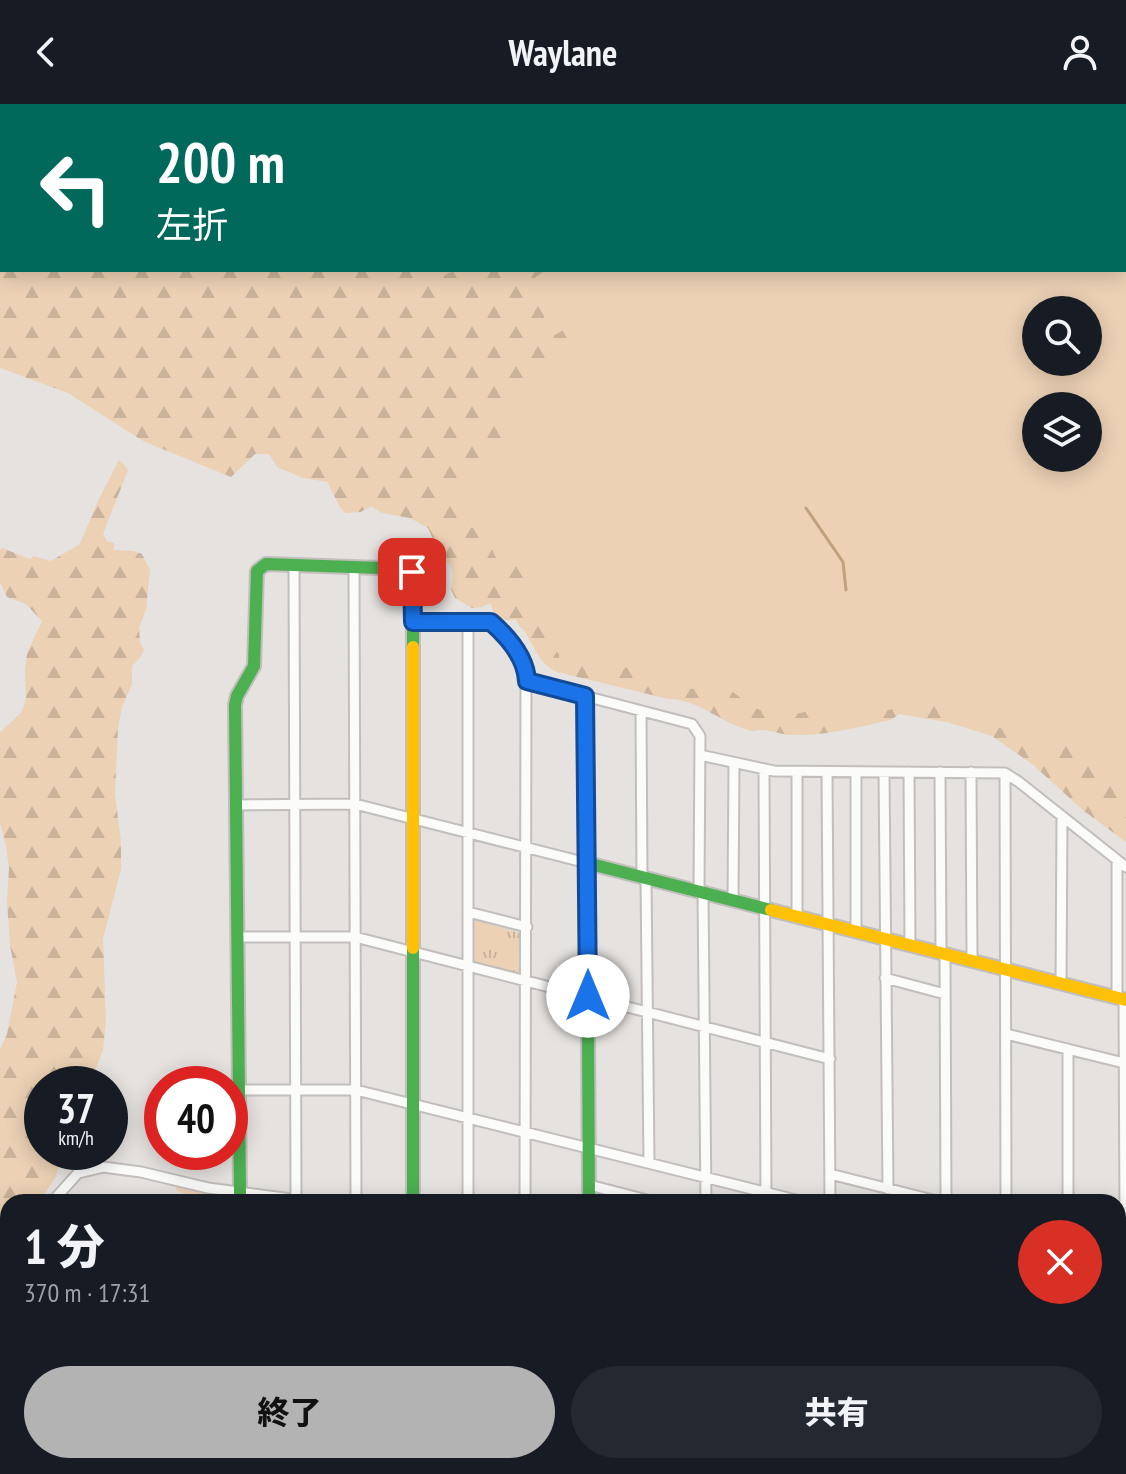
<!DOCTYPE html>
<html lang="ja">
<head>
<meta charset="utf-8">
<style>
  :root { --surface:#171b24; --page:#242831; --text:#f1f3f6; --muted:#9ea1a6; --accent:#b3b3b3 }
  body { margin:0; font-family:"PT Sans Narrow","Noto Sans JP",sans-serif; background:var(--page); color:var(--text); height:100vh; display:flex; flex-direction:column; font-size:30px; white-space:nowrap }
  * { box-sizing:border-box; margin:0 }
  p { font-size:26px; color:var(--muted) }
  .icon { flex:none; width:44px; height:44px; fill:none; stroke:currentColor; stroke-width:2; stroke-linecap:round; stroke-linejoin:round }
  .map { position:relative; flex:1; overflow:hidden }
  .side { position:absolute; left:0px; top:1090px; width:1126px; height:280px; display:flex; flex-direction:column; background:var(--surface); border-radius:24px 24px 0 0; box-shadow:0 4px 20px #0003 }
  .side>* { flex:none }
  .hud { position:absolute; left:0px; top:0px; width:1126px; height:168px; box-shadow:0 4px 20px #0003; background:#00695c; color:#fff; overflow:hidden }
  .buttons { position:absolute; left:1022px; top:192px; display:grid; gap:16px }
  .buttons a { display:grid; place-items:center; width:80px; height:80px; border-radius:50%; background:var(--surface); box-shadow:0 4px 20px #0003; font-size:40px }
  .speed { position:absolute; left:24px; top:962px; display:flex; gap:16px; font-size:40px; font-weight:700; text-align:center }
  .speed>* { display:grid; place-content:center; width:104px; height:104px; border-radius:50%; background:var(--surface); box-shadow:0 4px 20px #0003; line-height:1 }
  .speed small { font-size:20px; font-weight:400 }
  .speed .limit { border:12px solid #d22; background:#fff; color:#111 }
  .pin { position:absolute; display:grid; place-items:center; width:68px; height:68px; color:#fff; margin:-34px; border-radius:16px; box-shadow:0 4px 12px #0006 }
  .me { position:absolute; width:88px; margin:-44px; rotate:0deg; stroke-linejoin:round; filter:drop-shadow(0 0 6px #0008) }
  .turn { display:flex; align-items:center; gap:28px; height:168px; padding:0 24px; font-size:36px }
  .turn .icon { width:104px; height:104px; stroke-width:2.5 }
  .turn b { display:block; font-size:56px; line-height:68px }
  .round { display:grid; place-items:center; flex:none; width:84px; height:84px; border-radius:42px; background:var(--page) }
  .headline { display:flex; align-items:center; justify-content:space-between; height:136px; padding:0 24px }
  h1 { font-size:48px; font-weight:800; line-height:60px }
  .primary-button { display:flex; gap:16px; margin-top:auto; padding:16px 24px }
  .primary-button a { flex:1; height:92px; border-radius:48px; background:var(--accent); color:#111; font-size:32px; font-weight:800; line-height:92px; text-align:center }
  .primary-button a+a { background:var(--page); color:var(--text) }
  header { display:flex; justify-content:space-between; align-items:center; height:104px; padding:0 24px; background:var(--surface); font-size:36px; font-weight:800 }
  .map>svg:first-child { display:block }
</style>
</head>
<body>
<header><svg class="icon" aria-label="back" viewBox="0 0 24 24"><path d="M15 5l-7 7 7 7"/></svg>Waylane<svg class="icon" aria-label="person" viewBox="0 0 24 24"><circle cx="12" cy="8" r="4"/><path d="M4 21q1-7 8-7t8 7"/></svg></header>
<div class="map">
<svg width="1126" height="1370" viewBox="0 0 1126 1370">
  <defs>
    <pattern id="forest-firs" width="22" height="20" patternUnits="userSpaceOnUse" patternTransform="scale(2)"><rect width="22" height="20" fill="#ecd1b4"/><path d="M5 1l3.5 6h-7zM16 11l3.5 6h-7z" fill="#cab39a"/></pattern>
    <pattern id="park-tufts" width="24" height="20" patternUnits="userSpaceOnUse" patternTransform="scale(2)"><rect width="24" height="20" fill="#ecd1b4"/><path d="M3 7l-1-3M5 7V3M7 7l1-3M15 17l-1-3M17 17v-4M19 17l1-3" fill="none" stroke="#cab39a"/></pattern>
  </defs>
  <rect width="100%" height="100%" fill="#e5e2df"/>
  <path fill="#ecd1b4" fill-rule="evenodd" d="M285,0H1126V697L1020,635L939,611L898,607L846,622L790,624L689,595L559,561L537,527L471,483L411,209L386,166H1124V2H284ZM1036,206H1088V258H1036ZM1036,302H1088V354H1036Z
    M176,1082L193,1087L272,1098C240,1098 206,1103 176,1086Z
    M8,1179V1362H27L7,1370H0V1189Z
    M437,1362H537L542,1370H453Z"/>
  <path fill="url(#forest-firs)" d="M0,0H291L290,2H2V166H410L420,184L455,166H546L533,175L549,190L547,206L539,226L542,232L555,231L565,225L571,231L562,249L522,281L497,313L504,339L499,354L480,367L461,399L457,415C461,420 467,420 472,424L479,422C491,432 490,448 500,459L513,456L524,470L530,472L534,484L529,497L535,501C537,506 541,509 543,513C545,518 542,523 544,528C547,533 555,546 559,550V558L568,563H580L588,555L601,556L647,570L661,578L692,585L721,579L754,604L784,613L813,606L840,618L857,619L873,610L923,597L1040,638C1049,639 1065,638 1072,640C1101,648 1099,682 1126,692V738L1084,707L1032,660L992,632L947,618L899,610L891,616C858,623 826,632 792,631C781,631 771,626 761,626C751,626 758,629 749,626C720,619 699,595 668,595L557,568C539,560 534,542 524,526L520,523L516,515C507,517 498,517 494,509C492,506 492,502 490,499L482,503L472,504L455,494L451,485L453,469L450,461L441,453L428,424L410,414L382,409L371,402L361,408L346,409L341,405L327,378L303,374L277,363L269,350H255L231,373L143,337L68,289L0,264Z
    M119,356L128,366L103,430L107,437L114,439V446L133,447L142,450L150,466L146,506L139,524L140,538L144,546L140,554L132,562V580L122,603L118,624L115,690L121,738V765L103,835L106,919L103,946L90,980H42V1048H64L55,1074L39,1098H8V1141L0,1151V946L7,930L17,878L10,841L7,797L9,765L6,742L0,719V628L19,611L23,605L26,594L25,568L27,549L42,517L26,500L7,493L0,478V446L2,444L30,455L34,452L51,457L80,440L98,397Z"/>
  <path fill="url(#park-tufts)" d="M476,816L519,829L521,832L520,868L519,870L476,859L473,856L474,818Z"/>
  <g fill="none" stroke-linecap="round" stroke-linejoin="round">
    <path stroke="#c0a17d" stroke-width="3" d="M806,404L843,458L846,486"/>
    <defs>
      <path id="street" d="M294,461L296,1095
        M354,463L356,1098
        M413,518H491L522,556L526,565L525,1098
        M527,577L692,620L700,632L699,788
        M641,607L642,773
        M700,651L774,667L1005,669L1019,678L1126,763
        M764,666L766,1098
        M797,668V813
        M827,668L830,1098
        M856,668V828
        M884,668L888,1085
        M909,668L910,841
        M940,668L941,849
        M971,668L972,857
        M1005,669L1006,1098
        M236,701L355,700L587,759L585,592
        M1117,756V894
        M646,774L649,1059
        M703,789L706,1098
        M733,796L734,659
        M468,808L527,823
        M237,833H355L830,955
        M945,850L946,1098
        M885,874L945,890
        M1061,880L1062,712
        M1124,896L1125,1117
        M1006,930L1124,959
        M1068,945V1098
        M239,986H356L804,1098
        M830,1070L941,1098
        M589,1081L655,1098
        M52,1098L78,1069L103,1063L141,1068L208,1084L315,1098
        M468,1098V518
        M0,1164L8,1154
        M1118,1177L1126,1179
        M1125,1239L1126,1370
        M654,1362V1370
        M704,1362V1370
        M748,1362L779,1370
        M967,1362L999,1370
        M1007,1362V1370
        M830,1370V1362
        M1067,1370V1362"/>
      <path id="fast" d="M413,844V1098
        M240,1089L235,601L237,592L254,562L257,467L266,460L409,465L413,472V543
        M589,1098L587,759L771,806"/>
      <path id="slow" d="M413,543V844
        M771,806L1126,896"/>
      <path id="jam" d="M591,1362V1370"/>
    </defs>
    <use href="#street" stroke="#c1bebc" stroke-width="13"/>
    <use href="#fast" stroke="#c1bebc" stroke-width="16"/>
    <use href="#slow" stroke="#c1bebc" stroke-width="16"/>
    <use href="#jam" stroke="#c1bebc" stroke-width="16"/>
    <use href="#street" stroke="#fbfbfa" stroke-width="9"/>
    <use href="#fast" stroke="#4caf50" stroke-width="12"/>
    <use href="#slow" stroke="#ffc107" stroke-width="12"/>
    <use href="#jam" stroke="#c62828" stroke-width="12"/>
  </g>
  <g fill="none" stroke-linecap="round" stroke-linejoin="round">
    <defs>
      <path id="route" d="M412,468L413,518H491C508,533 526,554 527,577L585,592L588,892"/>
    </defs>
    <use href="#route" stroke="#114b97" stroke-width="20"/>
    <use href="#route" stroke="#1a73e8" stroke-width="14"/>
  </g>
</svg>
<div class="buttons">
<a><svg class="icon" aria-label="search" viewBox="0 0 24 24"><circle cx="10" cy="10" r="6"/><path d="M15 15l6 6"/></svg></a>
<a><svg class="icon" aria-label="layers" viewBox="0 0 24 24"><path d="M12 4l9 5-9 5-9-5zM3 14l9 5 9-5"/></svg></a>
</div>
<div class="speed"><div>37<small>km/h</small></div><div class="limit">40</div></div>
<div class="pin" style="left:412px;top:468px;background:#d93025"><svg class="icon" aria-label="arrive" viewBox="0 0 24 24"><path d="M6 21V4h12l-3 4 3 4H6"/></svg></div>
<svg class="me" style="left:588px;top:892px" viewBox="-20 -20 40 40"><circle r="19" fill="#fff"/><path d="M0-13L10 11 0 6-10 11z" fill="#1a73e8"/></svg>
<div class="hud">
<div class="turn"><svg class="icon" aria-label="left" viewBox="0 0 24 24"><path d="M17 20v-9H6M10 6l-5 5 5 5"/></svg><div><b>200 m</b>左折</div></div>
</div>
<section class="side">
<div class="headline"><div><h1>1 分</h1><p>370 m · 17:31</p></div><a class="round" style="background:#d93025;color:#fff"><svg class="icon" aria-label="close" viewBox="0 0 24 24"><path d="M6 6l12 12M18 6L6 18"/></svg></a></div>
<div class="primary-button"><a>終了</a><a>共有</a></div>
</section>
</div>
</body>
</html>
